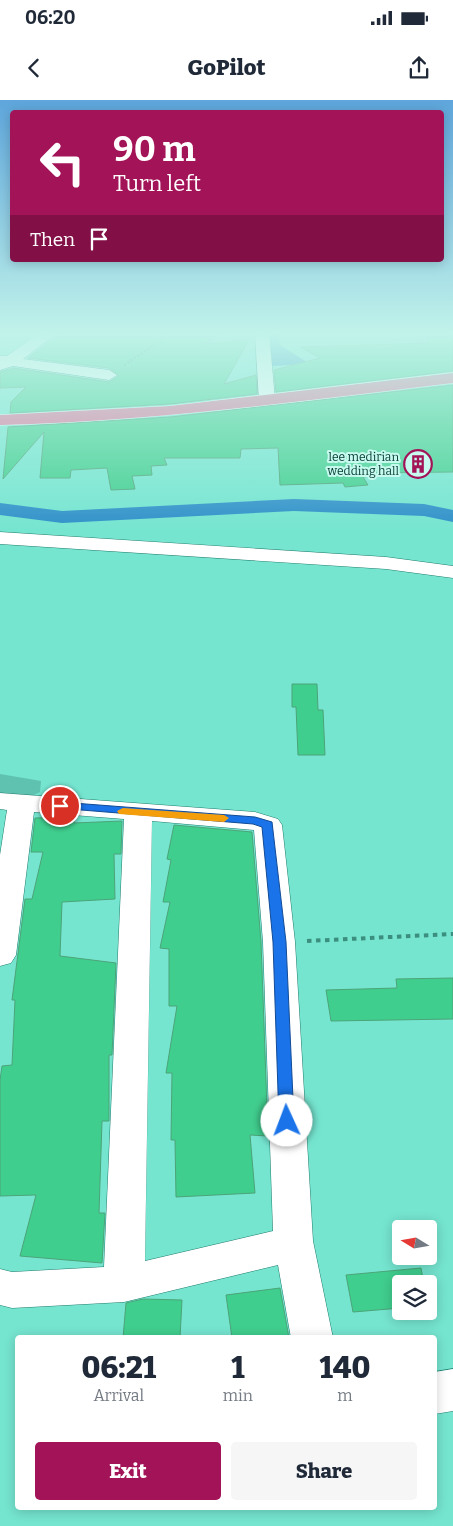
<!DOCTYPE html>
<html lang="en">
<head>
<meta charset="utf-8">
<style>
  :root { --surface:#fff; --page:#f6f6f7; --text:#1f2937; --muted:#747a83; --accent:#a31358 }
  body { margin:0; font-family:Bitter,serif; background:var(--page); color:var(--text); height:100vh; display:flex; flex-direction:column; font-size:19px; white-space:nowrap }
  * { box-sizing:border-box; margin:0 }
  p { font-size:16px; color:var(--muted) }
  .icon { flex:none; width:28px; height:28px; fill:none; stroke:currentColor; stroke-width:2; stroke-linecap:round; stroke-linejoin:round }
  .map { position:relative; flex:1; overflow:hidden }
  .sheet { position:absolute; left:15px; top:1235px; width:422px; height:175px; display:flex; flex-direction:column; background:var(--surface); border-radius:5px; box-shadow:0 2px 12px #0003 }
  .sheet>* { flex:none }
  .top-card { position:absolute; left:10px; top:10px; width:434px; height:152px; border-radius:5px; box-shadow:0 2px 12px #0003; background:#a31358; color:#fff; overflow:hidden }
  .needle { width:32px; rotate:281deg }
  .fabs { position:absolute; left:392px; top:1120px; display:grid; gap:10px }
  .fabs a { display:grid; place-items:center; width:45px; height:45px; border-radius:5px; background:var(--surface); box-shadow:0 2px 12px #0003; font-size:25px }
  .pin { position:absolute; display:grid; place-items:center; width:42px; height:42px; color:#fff; margin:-21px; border:2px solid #fff; border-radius:50%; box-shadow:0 1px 5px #0007 }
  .me { position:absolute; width:55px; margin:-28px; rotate:358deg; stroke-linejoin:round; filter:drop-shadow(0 0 4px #0008) }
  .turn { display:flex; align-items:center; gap:18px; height:105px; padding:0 20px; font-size:22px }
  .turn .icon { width:65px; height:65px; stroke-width:2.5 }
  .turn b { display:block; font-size:35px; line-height:42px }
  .then { display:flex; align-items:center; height:48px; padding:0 20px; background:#0003; gap:10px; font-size:19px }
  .eta { display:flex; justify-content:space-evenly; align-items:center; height:85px; text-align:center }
  .eta b { font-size:30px; font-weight:800; line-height:35px }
  .cta { display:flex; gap:10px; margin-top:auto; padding:10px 20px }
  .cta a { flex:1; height:58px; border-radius:5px; background:var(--accent); color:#fff; font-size:20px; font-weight:800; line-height:58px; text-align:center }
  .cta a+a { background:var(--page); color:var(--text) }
  .status { display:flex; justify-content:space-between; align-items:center; height:35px; padding:0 25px; background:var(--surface); direction:ltr }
  .status svg { height:14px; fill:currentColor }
  header { display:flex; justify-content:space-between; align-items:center; height:65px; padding:0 20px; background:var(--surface); font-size:22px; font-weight:800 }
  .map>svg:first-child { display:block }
</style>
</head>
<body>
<div class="status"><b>06:20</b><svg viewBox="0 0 49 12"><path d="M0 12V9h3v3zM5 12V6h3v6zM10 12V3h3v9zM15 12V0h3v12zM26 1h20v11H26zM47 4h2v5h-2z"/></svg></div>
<header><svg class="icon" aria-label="back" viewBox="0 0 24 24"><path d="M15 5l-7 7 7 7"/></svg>GoPilot<svg class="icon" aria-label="share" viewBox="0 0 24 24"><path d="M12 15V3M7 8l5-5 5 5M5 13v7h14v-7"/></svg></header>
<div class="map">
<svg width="453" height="1426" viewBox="0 0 453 1426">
  <rect width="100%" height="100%" fill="#75e5d0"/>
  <path fill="#5fc1af" d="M0,674L41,681L40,692L32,696L0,694Z"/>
  <path fill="#3090c9" d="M267,232H278L280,245L310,264L272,266Z"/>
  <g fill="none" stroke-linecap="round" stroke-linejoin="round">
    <path fill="#3090c9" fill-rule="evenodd" d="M294,399L424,404L453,410V422L424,416L294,411L62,423L0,415V403L62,411Z"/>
  </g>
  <path fill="#40ce8e" stroke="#4ca478" d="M63,232H227L202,244L249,240L224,284L256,275L257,294L170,304L10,313L11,302L26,287L0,288V272L13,268L109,282L119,276L109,268L28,258Z
    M423,232H453V271L276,292L274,270L320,258L300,247L430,243Z
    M453,285V372L373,373L375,376L363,377L368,385L345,387L343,383L280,385L278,348L241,349L240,358H164L167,365L151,366L152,375L132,376L135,389L111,390L107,368L71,370L70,378H40L44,332L3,379L8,327L170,317Z
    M292,584H317L318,610H323L325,655H298L296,607H292Z
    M74,717V723L122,721L121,754H114L115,799L62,802L60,856L116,863L112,955H109V1021H102L99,1113H105L102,1163L20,1156L36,1095L0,1096V980L2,966L12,965L15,900H12L25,799H32L43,752H31L35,718Z
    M174,725L252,732L261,842L268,1036L250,1035L255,1093L176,1097L175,1040H171L172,973H166L177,906H169V849L160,848L170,802H163L171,760L167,759Z
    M453,878V919L331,921L326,890L397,888L396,879Z
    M421,1168L424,1184H401V1208L353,1212L346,1175Z
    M280,1188L289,1238H232L226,1195Z
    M143,1199L182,1200L180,1238H123L126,1203Z"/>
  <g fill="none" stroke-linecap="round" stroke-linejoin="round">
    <defs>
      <path id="minor" d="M41,232H58L23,259L109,270L117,275L109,280L13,266L0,270V256H7Z
        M255,232H269L275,300L267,305L259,300Z
        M0,432L386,457L453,466V478L386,469L0,444Z
        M0,693L255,712L278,719L282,725L295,842L313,1141L333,1238H291L278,1165L124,1202L12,1208L0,1205V1169L12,1172L104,1167L124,719L34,712L16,855L11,863L0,866V755L7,710L0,709ZM152,721L254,730L263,842L273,1131L145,1161Z
        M453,1269V1311L435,1314V1272Z"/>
      <path id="highway" d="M453,273V283C302,301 152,321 0,325V315L170,306Z"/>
    </defs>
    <use href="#minor" stroke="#217d6e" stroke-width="1"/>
    <use href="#highway" stroke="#fff" stroke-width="1"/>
    <path stroke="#3c8e7f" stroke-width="2" stroke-dasharray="2 2" stroke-linecap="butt" d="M124,265L159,242L167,232"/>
    <path stroke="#3c8e7f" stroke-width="4" stroke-dasharray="4.5 4.5" stroke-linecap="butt" d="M307,841L453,834"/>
    <use href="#minor" fill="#fff" fill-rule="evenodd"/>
    <use href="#highway" fill="#e76c98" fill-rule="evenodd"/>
  </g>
  <linearGradient id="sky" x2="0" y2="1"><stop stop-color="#5ea6dc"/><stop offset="0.54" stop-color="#c1f3ea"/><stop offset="1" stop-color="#c1f3ea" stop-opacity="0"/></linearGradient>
  <rect width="453" height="432" fill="url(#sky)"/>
  <path fill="#1a73e8" stroke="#114b97" d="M60,702L255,717L272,722L286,842L294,1021L292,1025H282L279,1021L273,842L262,727L253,724L57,708V703Z"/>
  <path fill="#f59e0b" d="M123,708L224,715L229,718L224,722L119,714L117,711Z"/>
  <defs>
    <symbol id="building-ring" viewBox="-11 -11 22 22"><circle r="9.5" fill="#c8fbef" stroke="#a31358" stroke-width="1.5"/><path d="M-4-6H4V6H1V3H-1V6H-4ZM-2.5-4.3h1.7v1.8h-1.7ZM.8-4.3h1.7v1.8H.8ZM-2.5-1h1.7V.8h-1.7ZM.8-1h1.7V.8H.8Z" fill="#a31358"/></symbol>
  </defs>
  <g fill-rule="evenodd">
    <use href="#building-ring" x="402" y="348" width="32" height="32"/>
  </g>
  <g text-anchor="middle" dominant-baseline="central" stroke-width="4" stroke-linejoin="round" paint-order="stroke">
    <g font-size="12" fill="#043931" stroke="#c8fbef" text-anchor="end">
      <text x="399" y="357">lee medirian<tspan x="399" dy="14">wedding hall</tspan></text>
    </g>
  </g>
</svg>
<div class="fabs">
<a><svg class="needle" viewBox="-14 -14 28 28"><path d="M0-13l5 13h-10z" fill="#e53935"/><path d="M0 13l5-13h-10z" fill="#747a83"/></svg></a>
<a><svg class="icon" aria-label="layers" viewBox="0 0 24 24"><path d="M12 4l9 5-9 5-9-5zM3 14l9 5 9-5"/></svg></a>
</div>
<div class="pin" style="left:60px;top:706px;background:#d93025"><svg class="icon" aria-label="arrive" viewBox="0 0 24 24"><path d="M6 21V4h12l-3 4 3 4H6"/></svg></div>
<svg class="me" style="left:287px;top:1021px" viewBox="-20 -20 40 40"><circle r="19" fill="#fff"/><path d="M0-13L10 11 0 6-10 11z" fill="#1a73e8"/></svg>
<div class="top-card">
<div class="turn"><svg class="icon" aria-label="left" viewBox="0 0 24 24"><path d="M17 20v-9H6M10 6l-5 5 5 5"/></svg><div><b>90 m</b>Turn left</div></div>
<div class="then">Then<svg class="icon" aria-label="arrive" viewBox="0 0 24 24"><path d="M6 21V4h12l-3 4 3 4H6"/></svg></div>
</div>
<section class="sheet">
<div class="eta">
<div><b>06:21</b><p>Arrival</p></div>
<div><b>1</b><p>min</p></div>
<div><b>140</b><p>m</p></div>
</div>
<div class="cta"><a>Exit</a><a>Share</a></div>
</section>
</div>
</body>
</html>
